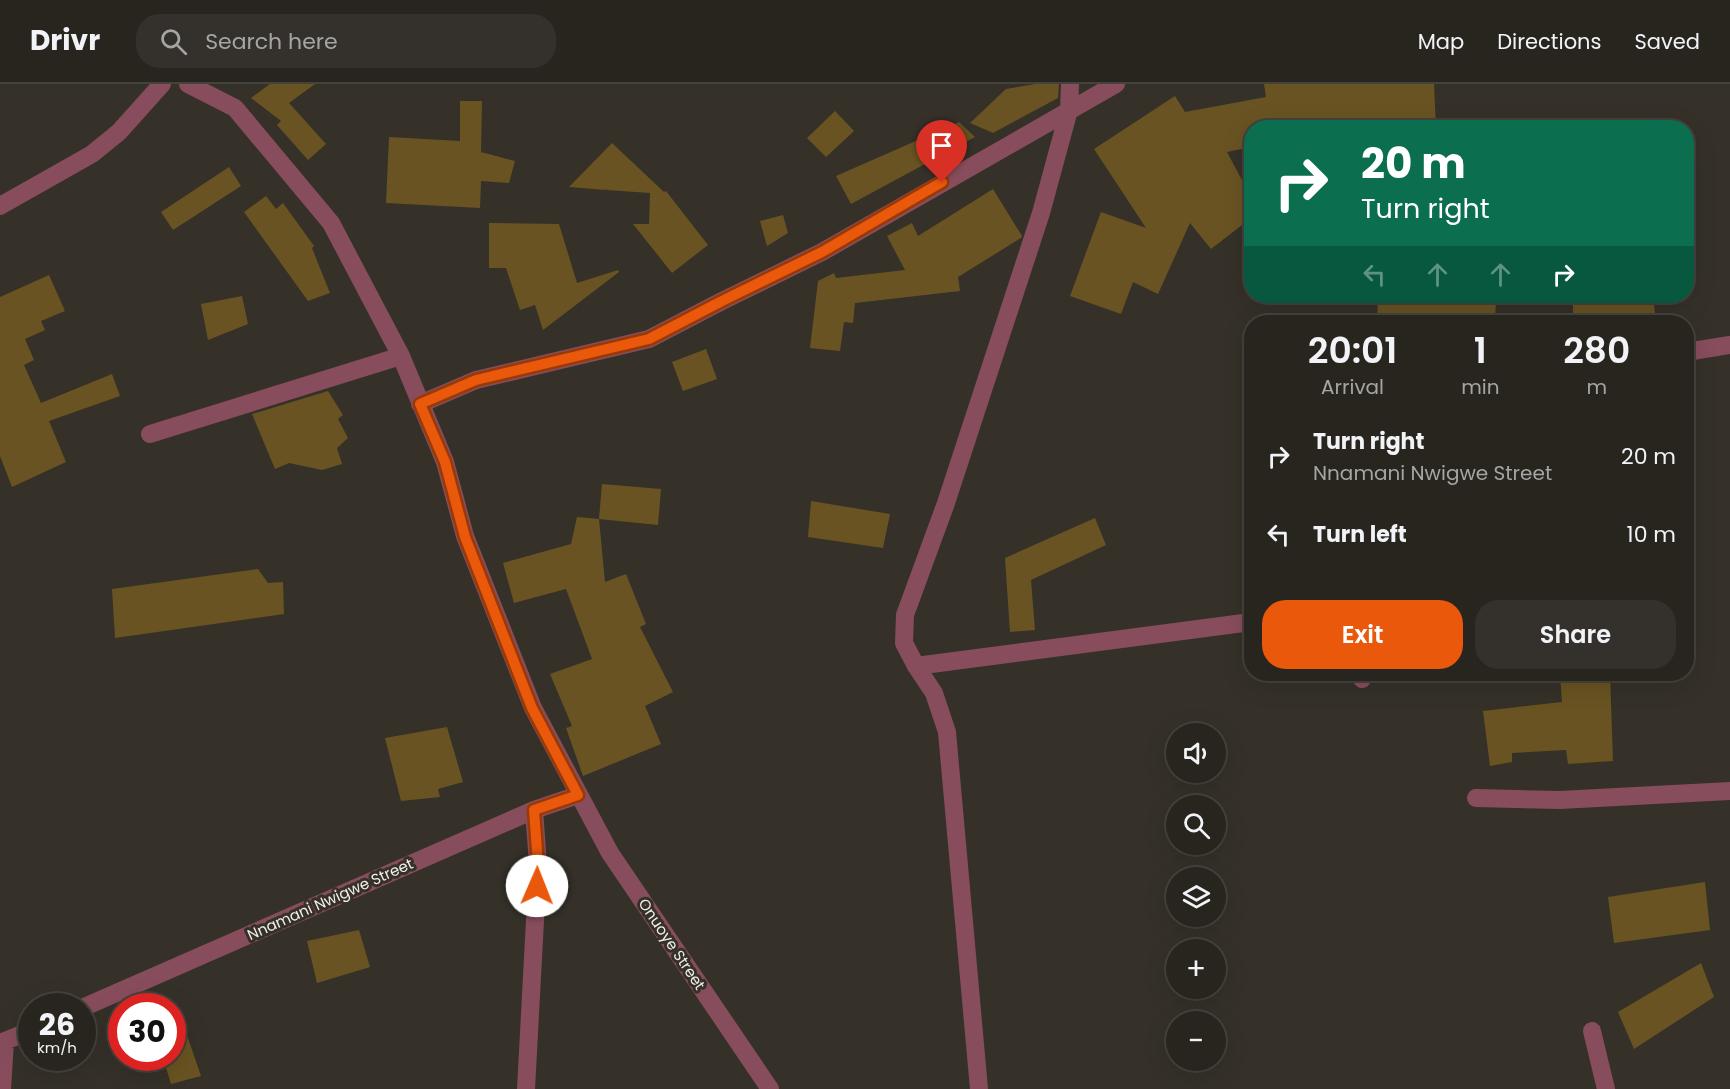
<!DOCTYPE html>
<html lang="en">
<head>
<meta charset="utf-8">
<style>
  :root { --surface:#28251f; --page:#34312c; --text:#f1f3f6; --muted:#a5a5a4; --line:#44423d; --accent:#ea580c }
  body { margin:0; font-family:Poppins,sans-serif; background:var(--page); color:var(--text); height:100vh; display:flex; flex-direction:column; font-size:22px; white-space:nowrap }
  * { box-sizing:border-box; margin:0 }
  p { font-size:20px; color:var(--muted) }
  .icon { flex:none; width:33px; height:33px; fill:none; stroke:currentColor; stroke-width:2; stroke-linecap:round; stroke-linejoin:round }
  .map { position:relative; flex:1; overflow:hidden }
  .panel { position:absolute; left:1244px; top:231px; width:450px; height:366px; display:flex; flex-direction:column; background:var(--surface); border-radius:24px; box-shadow:0 6px 24px #0002,0 0 0 2px var(--line) }
  .panel>* { flex:none }
  .hud { position:absolute; left:1244px; top:36px; width:450px; height:183px; border-radius:24px; box-shadow:0 6px 24px #0002,0 0 0 2px var(--line); background:#0b6e4f; color:#fff; overflow:hidden }
  .controls { position:absolute; left:1166px; top:639px; display:grid; gap:12px }
  .controls a { display:grid; place-items:center; width:60px; height:60px; border-radius:50%; background:var(--surface); box-shadow:0 6px 24px #0002,0 0 0 2px var(--line); font-size:30px }
  .speed { position:absolute; left:18px; top:909px; display:flex; gap:12px; font-size:30px; font-weight:700; text-align:center }
  .speed>* { display:grid; place-content:center; width:78px; height:78px; border-radius:50%; background:var(--surface); box-shadow:0 6px 24px #0002,0 0 0 2px var(--line); line-height:1 }
  .speed small { font-size:15px; font-weight:400 }
  .speed .limit { border:9px solid #d22; background:#fff; color:#111 }
  .pin { position:absolute; display:grid; place-items:center; width:51px; height:51px; color:#fff; margin:-62px -26px; border-radius:50% 50% 50% 0; rotate:-45deg; box-shadow:0 0 6px #0007 }
  .pin .icon { rotate:45deg }
  .me { position:absolute; width:66px; margin:-33px; rotate:1deg; stroke-linejoin:round; filter:drop-shadow(0 0 4px #0008) }
  .turn { display:flex; align-items:center; gap:21px; height:126px; padding:0 18px; font-size:27px }
  .turn .icon { width:78px; height:78px; stroke-width:2.5 }
  .turn b { display:block; font-size:42px; line-height:51px }
  .lanes { display:flex; align-items:center; height:57px; padding:0 18px; background:#0003; justify-content:center; gap:30px; direction:ltr }
  .lanes .off { opacity:.35 }
  .eta { display:flex; justify-content:space-evenly; align-items:center; height:102px; text-align:center }
  .eta b { font-size:36px; font-weight:600; line-height:42px }
  .cta { display:flex; gap:12px; margin-top:auto; padding:12px 18px }
  .cta a { flex:1; height:69px; border-radius:24px; background:var(--accent); color:#fff; font-size:24px; font-weight:600; line-height:69px; text-align:center }
  .cta a+a { background:var(--page); color:var(--text) }
  ul { padding:0; list-style:none }
  li { display:flex; align-items:center; gap:18px; height:78px; padding:0 18px }
  li div { flex:1 }
  li b { display:block; font-size:22px }
  li em { font-style:normal }
  header { display:flex; align-items:center; gap:36px; box-sizing:border-box; height:84px; padding:0 30px; background:var(--surface); border-bottom:2px solid var(--line) }
  header strong { font-size:28px }
  nav { display:flex; gap:33px; margin-inline-start:auto; font-size:21px }
  .search { width:420px; height:54px; background:var(--page); display:flex; align-items:center; gap:15px; box-sizing:border-box; padding:0 21px; border-radius:24px; color:var(--muted); font-size:22px }
  .map>svg:first-child { display:block }
</style>
</head>
<body>
<header>
<strong>Drivr</strong>
<div class="search"><svg class="icon" aria-label="search" viewBox="0 0 24 24"><circle cx="10" cy="10" r="6"/><path d="M15 15l6 6"/></svg>Search here</div>
<nav><a>Map</a><a>Directions</a><a>Saved</a></nav>
</header>
<div class="map">
<svg width="1730" height="1005" viewBox="0 0 1730 1005">
  <rect width="100%" height="100%" fill="#353129"/>
  <path fill="#695322" d="M270,0H315L289,19L326,60L308,76L277,41L281,37L251,14Z
    M1035,0H1059L1058,14L993,49L970,39L1006,5Z
    M1264,0H1434L1436,44H1251V63L1227,68L1251,113V134L1211,165L1190,139L1158,210L1133,198L1121,230L1070,212L1101,128L1146,144L1094,65L1175,12L1185,28L1266,13Z
    M460,17H482L481,68L515,77L509,99L481,97L480,124L386,119L389,53L460,57Z
    M835,27L854,47L826,73L807,54Z
    M959,38L975,53L851,120L836,92Z
    M612,59L664,108L666,107L708,161L672,189L633,140H649L650,109L607,106L605,104L606,106L569,103Z
    M229,83L241,102L173,146L161,128Z
    M993,105L1022,152L1021,154L958,193L960,207L855,219L853,239L844,238L840,267L810,264L818,197L834,189L836,194L905,186L887,152L912,139L918,152Z
    M266,112L276,125L283,119L314,162L312,164L330,209L308,217L244,128Z
    M783,131L788,149L767,162L760,137Z
    M489,139L559,140L577,199L618,186L619,188L543,246L535,221L520,226L506,184H489Z
    M49,191L65,227L41,237L45,246L25,255L34,276L24,281L41,319L112,290L120,312L49,337L66,378L12,403L0,372V213Z
    M242,212L248,240L208,256L201,220Z
    M1608,212H1653L1656,238H1573V218L1609,220Z
    M1378,213L1496,216L1495,238H1377Z
    M706,265L717,295L683,307L672,278Z
    M328,307L343,331L338,335L348,354L337,364L342,380L322,386L289,379L275,385L252,330Z
    M602,400L661,405L658,441L599,435Z
    M811,417L890,430L883,464L808,453Z
    M577,433L599,435L605,498L626,490L646,540L640,543L673,608L645,622L661,660L583,692L566,644L572,642L550,590L592,575L566,505L514,519L503,479L571,460Z
    M1095,434L1106,461L1031,496L1035,546L1010,548L1005,474Z
    M258,485L268,499L283,498L284,530L115,554L112,505Z
    M1560,590H1610L1613,677L1568,680L1566,666L1512,669V678L1490,682L1483,627L1562,618Z
    M447,643L463,698L438,705L440,713L401,717L385,654Z
    M1705,798L1710,846L1614,859L1608,813Z
    M359,846L370,883L317,899L307,857Z
    M1701,879L1714,913L1634,965L1618,928Z
    M176,919L201,992L171,1000L163,974H172V920Z"/>
  <g fill="none" stroke-linecap="round" stroke-linejoin="round">
    <path stroke="#884d5d" stroke-width="18" d="M188,0L235,24L331,139L401,272L445,378L465,452L533,624L610,769L770,1005
      M0,122L92,70L119,48L162,0
      M1686,268L1730,261
      M420,320L476,296L649,255L722,217L822,168L1116,0
      M150,350L401,272
      M916,582L1251,538
      M1361,590L1362,595
      M1476,714L1560,716L1730,707
      M82,924L534,726L578,711
      M1592,947L1606,1005
      M0,959L32,946
      M2,1005L5,957
      M526,1005L538,780L534,726
      M979,1005L947,648L934,609L916,582L904,559L905,531L946,419L1041,129L1069,26L1070,0"/>
  </g>
  <g fill="none" stroke-linecap="round" stroke-linejoin="round">
    <defs>
      <path id="route" d="M537,802L538,780L534,726L578,711L532,624L465,453L445,378L420,320L476,296L649,255L722,217L822,168L942,98"/>
    </defs>
    <use href="#route" stroke="#983908" stroke-width="15"/>
    <use href="#route" stroke="#ea580c" stroke-width="10"/>
  </g>
  <g text-anchor="middle" dominant-baseline="central" stroke-width="6" stroke-linejoin="round" paint-order="stroke">
    <g font-size="15" fill="#f1eee9" stroke="#353129">
      <text transform="translate(330 815) rotate(-24)">Nnamani Nwigwe Street</text>
      <text transform="translate(672 860) rotate(56)">Onuoye Street</text>
    </g>
  </g>
</svg>
<div class="controls">
<a><svg class="icon" aria-label="sound" viewBox="0 0 24 24"><path d="M4 9h4l5-4v14l-5-4H4zM17 9q2 3 0 6"/></svg></a>
<a><svg class="icon" aria-label="search" viewBox="0 0 24 24"><circle cx="10" cy="10" r="6"/><path d="M15 15l6 6"/></svg></a>
<a><svg class="icon" aria-label="layers" viewBox="0 0 24 24"><path d="M12 4l9 5-9 5-9-5zM3 14l9 5 9-5"/></svg></a>
<a>+</a>
<a>−</a>
</div>
<div class="speed"><div>26<small>km/h</small></div><div class="limit">30</div></div>
<div class="pin" style="left:942px;top:98px;background:#d93025"><svg class="icon" aria-label="arrive" viewBox="0 0 24 24"><path d="M6 21V4h12l-3 4 3 4H6"/></svg></div>
<svg class="me" style="left:537px;top:802px" viewBox="-20 -20 40 40"><circle r="19" fill="#fff"/><path d="M0-13L10 11 0 6-10 11z" fill="#ea580c"/></svg>
<div class="hud">
<div class="turn"><svg class="icon" aria-label="right" viewBox="0 0 24 24"><path d="M7 20v-9h11M14 6l5 5-5 5"/></svg><div><b>20 m</b>Turn right</div></div>
<div class="lanes"><svg class="icon off" aria-label="left" viewBox="0 0 24 24"><path d="M17 20v-9H6M10 6l-5 5 5 5"/></svg><svg class="icon off" aria-label="ahead" viewBox="0 0 24 24"><path d="M12 20V5M6 11l6-6 6 6"/></svg><svg class="icon off" aria-label="ahead" viewBox="0 0 24 24"><path d="M12 20V5M6 11l6-6 6 6"/></svg><svg class="icon" aria-label="right" viewBox="0 0 24 24"><path d="M7 20v-9h11M14 6l5 5-5 5"/></svg></div>
</div>
<section class="panel">
<div class="eta">
<div><b>20:01</b><p>Arrival</p></div>
<div><b>1</b><p>min</p></div>
<div><b>280</b><p>m</p></div>
</div>
<ul>
<li><svg class="icon" aria-label="right" viewBox="0 0 24 24"><path d="M7 20v-9h11M14 6l5 5-5 5"/></svg><div><b>Turn right</b><p>Nnamani Nwigwe Street</p></div><em>20 m</em></li>
<li><svg class="icon" aria-label="left" viewBox="0 0 24 24"><path d="M17 20v-9H6M10 6l-5 5 5 5"/></svg><div><b>Turn left</b></div><em>10 m</em></li>
</ul>
<div class="cta"><a>Exit</a><a>Share</a></div>
</section>
</div>
</body>
</html>
